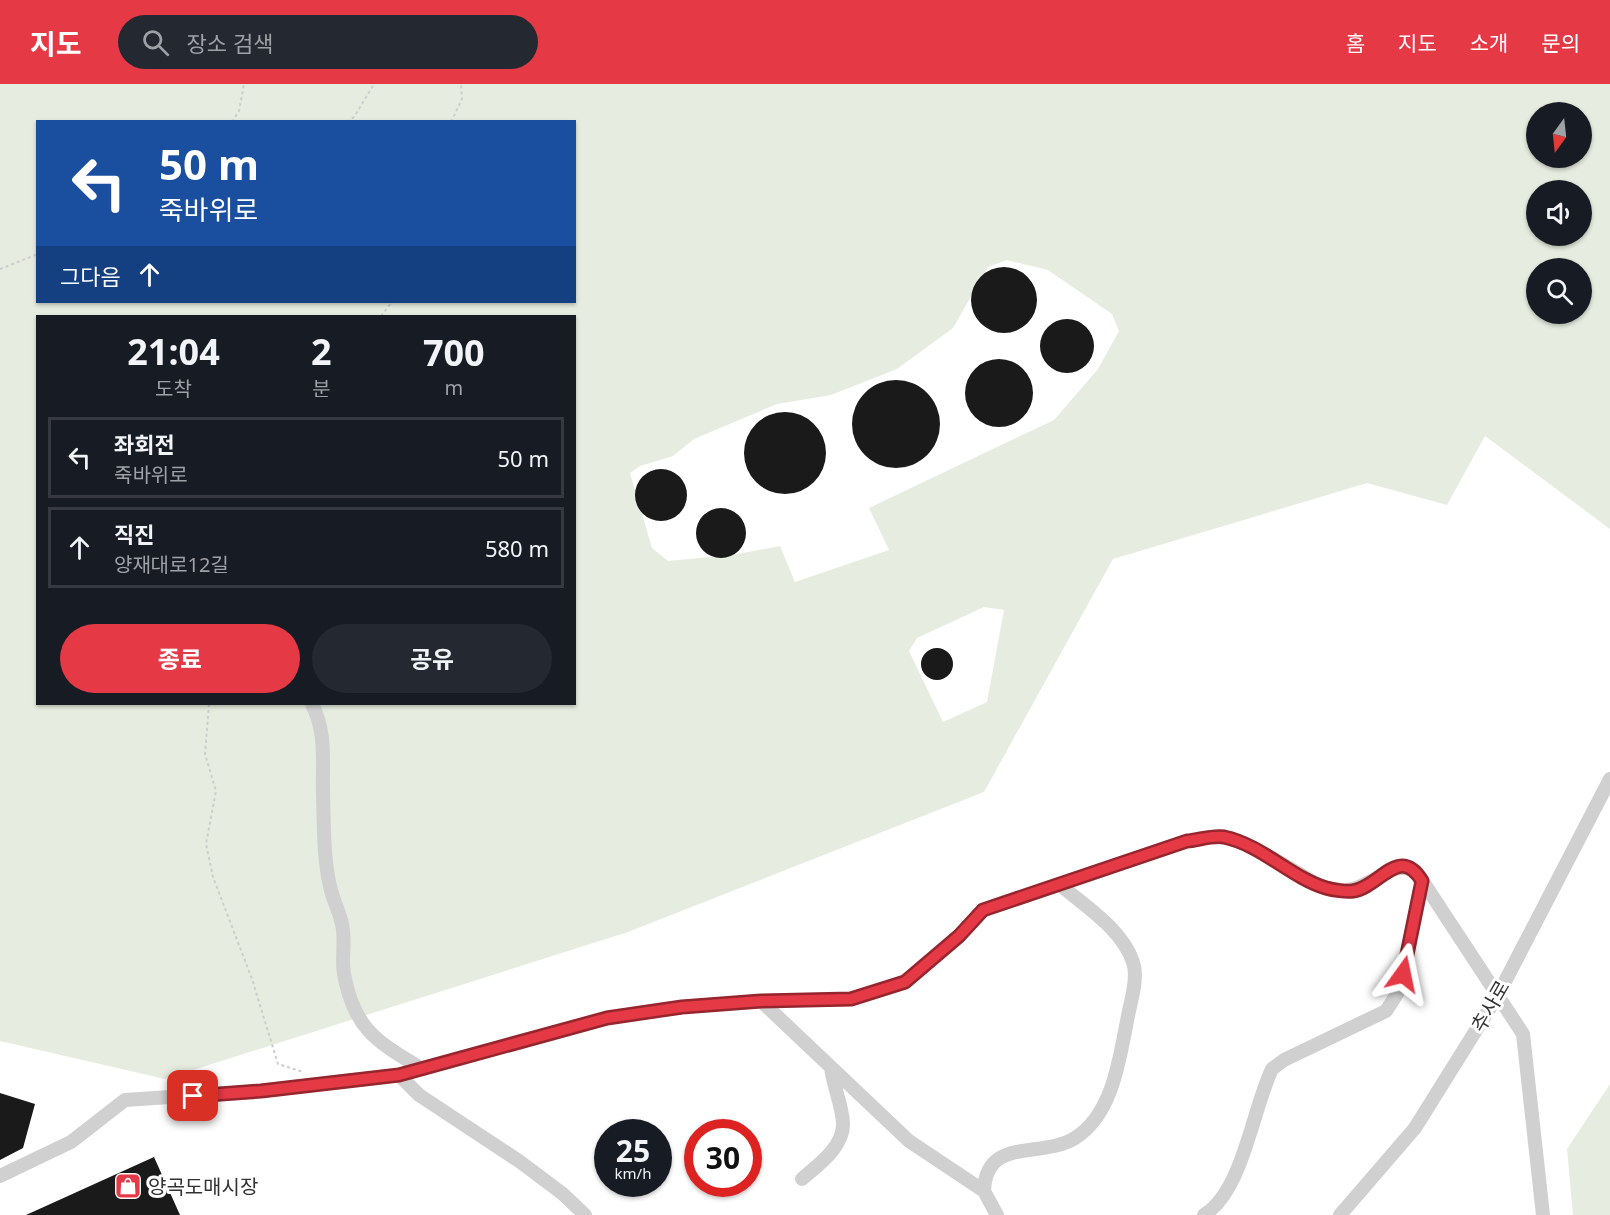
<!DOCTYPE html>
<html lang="ko">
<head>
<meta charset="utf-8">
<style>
  :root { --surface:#171b24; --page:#242831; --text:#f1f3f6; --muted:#9ea1a6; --line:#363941; --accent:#e63946 }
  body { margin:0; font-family:"Noto Sans","Noto Sans KR",sans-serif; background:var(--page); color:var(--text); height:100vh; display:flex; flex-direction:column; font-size:22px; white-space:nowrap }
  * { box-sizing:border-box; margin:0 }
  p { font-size:20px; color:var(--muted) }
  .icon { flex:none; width:33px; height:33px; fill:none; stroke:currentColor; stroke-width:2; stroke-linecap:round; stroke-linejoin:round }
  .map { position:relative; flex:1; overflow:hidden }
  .panel { position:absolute; left:36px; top:231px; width:540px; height:390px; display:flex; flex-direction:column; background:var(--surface); border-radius:0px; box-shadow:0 2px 4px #0004 }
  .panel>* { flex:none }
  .guide { position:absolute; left:36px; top:36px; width:540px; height:183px; border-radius:0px; box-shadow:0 2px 4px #0004; background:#1a4fa0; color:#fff; overflow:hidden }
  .needle { width:39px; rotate:195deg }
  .fabs { position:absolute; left:1526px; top:18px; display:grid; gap:12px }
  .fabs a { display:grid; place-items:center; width:66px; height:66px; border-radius:50%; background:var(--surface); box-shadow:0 2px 4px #0004; font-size:30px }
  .speed { position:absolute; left:594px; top:1035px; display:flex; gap:12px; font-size:30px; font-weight:700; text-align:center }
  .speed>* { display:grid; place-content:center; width:78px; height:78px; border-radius:50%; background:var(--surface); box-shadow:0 2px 4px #0004; line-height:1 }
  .speed small { font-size:15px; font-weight:400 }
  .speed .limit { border:9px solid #d22; background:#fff; color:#111 }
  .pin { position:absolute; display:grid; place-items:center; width:51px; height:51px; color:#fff; margin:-26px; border-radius:12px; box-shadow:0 3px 9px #0006 }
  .me { position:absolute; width:66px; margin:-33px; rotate:12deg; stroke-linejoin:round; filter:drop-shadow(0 0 4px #0008) }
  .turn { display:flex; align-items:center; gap:21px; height:126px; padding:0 24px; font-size:27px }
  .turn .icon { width:78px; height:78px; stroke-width:2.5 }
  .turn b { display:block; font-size:42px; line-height:51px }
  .then { display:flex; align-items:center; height:57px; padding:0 24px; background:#0003; gap:12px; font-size:22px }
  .eta { display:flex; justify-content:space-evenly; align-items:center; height:102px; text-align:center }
  .eta b { font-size:36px; font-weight:700; line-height:42px }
  .action { display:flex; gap:12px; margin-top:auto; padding:12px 24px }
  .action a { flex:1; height:69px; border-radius:36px; background:var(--accent); color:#fff; font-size:24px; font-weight:700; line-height:69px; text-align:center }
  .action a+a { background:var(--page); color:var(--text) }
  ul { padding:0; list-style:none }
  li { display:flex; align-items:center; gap:18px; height:81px; margin:0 12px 9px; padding:0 12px; border:3px solid var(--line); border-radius:0px }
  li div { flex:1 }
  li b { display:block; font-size:22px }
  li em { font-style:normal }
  header { display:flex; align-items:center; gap:36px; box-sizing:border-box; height:84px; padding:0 30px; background:var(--accent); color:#fff }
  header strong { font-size:28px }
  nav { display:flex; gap:33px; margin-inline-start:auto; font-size:21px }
  .search { width:420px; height:54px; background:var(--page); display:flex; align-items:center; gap:15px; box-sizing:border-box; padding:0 21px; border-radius:33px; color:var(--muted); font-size:22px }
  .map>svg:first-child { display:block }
</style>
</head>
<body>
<header>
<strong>지도</strong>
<div class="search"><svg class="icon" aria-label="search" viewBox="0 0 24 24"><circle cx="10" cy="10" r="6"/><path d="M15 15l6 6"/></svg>장소 검색</div>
<nav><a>홈</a><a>지도</a><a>소개</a><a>문의</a></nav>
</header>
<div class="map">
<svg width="1610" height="1131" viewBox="0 0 1610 1131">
  <rect width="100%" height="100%" fill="#fff"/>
  <path fill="#e6ecdf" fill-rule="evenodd" d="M0,0H1610V445L1485,352L1447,421L1367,399L1113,475L984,708L628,848L165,995L0,957ZM1536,28H1581V74H1536ZM38,38H574V218H38ZM1536,106H1581V152H1536ZM1007,176L1048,186L1112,230L1119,247L1098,285L1054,336L869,424L889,466L795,498L780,462L732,471L668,477L652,464L630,389L640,382L673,372L694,355L777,320L831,311L897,285L953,244L988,183ZM1536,184H1581V230H1536ZM38,232H574V620H38ZM984,523L1004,526L987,618L943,638L909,567L917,554Z
    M1610,1000V1131H1573L1567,1065Z"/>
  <path fill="#1a1a1a" d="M971 216a33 33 0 1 1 66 0a33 33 0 1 1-66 0Z
    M1040 262a27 27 0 1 1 54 0a27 27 0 1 1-54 0Z
    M965 309a34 34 0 1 1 68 0a34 34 0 1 1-68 0Z
    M852 340a44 44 0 1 1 88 0a44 44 0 1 1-88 0Z
    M744 369a41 41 0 1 1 82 0a41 41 0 1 1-82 0Z
    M635 411a26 26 0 1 1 52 0a26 26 0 1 1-52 0Z
    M696 449a25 25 0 1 1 50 0a25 25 0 1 1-50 0Z
    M921 580a16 16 0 1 1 32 0a16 16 0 1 1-32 0Z
    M0,1009L35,1020L23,1064L0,1076Z
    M154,1073L180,1131H26Z"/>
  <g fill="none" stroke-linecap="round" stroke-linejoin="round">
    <path stroke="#cdcdcd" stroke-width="2" stroke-dasharray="3 3" stroke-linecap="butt" d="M232,38L239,27L244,0
      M347,38L354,33L374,0
      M451,38L462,15L461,0
      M0,185L38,170
      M381,232L392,218
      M209,620L205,670L216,707L206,760L213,793L252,895L278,980L303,988"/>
    <path stroke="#d0d0d0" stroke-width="14" d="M312,620C327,650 322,677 323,709C324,741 323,779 332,810C335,820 340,830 342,840C346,857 341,874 344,890C354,946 378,958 422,985
      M761,917L909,1057L984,1107L997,1131
      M399,991L419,1011L519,1077L563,1110L585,1131
      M0,1092L71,1058L125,1016L261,1007L399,991L607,934L682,923L761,917L851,915L905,898L959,852L983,826L1187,757C1198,756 1213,751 1224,753C1250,759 1275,776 1298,789C1307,794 1317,802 1327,804C1371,816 1383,772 1416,787L1523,950L1543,1131
      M802,1095C818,1081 844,1063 843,1039C842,1020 833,1002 831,983
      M984,1107C986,1052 1041,1075 1075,1054C1115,1029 1120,969 1129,927C1132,913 1138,892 1133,878C1122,845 1085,822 1059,800
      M1204,1131C1243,1107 1252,1027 1272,985L1284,976L1386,927L1397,910L1403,890L1422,797
      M1340,1131L1415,1044L1498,911L1610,695"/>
  </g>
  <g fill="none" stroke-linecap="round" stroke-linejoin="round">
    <defs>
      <path id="route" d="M193,1012L261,1007L399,991L607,934L682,923L761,917L851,915L905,898L959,852L983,826L1187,757C1198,756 1213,751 1224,753C1262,761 1290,793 1326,804C1333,806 1346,808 1353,807C1380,803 1399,760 1422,797L1403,890"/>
    </defs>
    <use href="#route" stroke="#96252e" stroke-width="15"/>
    <use href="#route" stroke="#e63946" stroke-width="10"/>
  </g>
  <defs>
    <symbol id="shop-square" viewBox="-11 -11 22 22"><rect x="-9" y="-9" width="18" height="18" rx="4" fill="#e63946" stroke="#fff"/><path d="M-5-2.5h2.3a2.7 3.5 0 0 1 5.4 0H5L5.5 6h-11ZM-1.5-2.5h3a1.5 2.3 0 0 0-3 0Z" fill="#fff"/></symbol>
  </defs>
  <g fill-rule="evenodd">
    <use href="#shop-square" x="113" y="1087" width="30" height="30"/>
  </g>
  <g text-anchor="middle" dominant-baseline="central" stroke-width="6" stroke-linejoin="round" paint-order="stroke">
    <g font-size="20" fill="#333" stroke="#fff">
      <text transform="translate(1490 922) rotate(-60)">추사로</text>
    </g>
    <g font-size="20" fill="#333" stroke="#fff" text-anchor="start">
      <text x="148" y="1102">양곡도매시장</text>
    </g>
  </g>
</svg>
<div class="fabs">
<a><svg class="needle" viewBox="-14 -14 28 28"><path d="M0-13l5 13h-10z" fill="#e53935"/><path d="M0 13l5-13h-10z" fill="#9ea1a6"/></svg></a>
<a><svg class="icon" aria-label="sound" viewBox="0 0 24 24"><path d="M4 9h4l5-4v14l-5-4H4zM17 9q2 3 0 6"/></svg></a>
<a><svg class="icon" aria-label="search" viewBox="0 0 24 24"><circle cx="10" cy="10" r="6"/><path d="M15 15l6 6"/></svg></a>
</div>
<div class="speed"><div>25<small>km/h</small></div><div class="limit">30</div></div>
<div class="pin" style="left:193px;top:1012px;background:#d93025"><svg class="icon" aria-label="arrive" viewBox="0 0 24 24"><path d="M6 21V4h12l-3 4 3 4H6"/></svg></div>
<svg class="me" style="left:1403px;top:890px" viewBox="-20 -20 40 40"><path d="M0-17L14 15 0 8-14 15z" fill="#e63946" stroke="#fff" stroke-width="4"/></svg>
<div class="guide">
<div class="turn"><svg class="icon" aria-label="left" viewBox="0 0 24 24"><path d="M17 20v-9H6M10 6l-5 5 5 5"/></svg><div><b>50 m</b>죽바위로</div></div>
<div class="then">그다음<svg class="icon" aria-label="ahead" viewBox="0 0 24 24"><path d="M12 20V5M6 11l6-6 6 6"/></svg></div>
</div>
<section class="panel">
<div class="eta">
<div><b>21:04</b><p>도착</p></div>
<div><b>2</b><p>분</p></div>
<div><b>700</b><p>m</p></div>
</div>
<ul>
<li><svg class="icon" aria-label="left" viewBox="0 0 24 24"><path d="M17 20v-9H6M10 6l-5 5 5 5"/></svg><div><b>좌회전</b><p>죽바위로</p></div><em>50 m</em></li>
<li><svg class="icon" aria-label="ahead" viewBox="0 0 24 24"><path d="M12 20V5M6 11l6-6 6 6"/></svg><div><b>직진</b><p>양재대로12길</p></div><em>580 m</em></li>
</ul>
<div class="action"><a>종료</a><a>공유</a></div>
</section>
</div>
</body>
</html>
